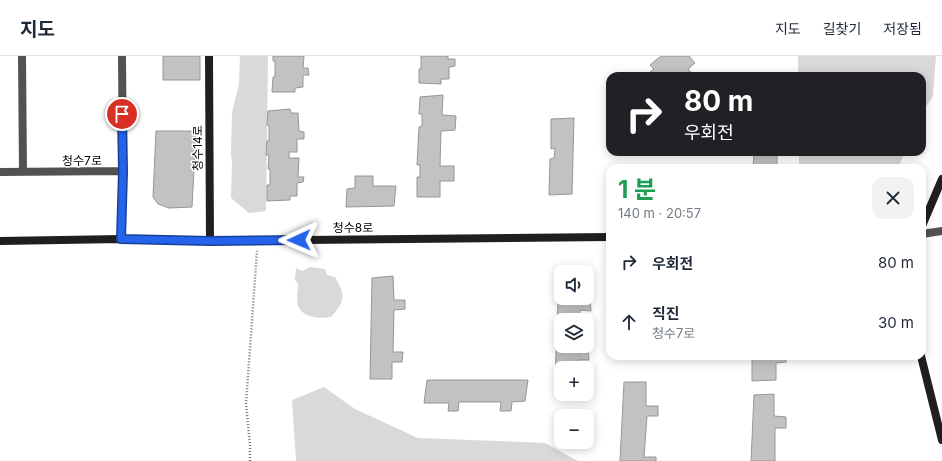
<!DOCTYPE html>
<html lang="ko">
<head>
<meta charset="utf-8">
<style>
  :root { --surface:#fff; --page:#f2f2f3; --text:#1f2937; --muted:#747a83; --line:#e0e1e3 }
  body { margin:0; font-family:Inter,"Noto Sans KR",sans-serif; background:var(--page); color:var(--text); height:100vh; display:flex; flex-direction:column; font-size:15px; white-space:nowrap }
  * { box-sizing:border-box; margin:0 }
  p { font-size:13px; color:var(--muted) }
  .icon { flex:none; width:22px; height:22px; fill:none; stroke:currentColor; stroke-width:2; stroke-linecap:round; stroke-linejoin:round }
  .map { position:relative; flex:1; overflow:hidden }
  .details { position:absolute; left:606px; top:108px; width:320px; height:196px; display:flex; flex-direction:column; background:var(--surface); border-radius:12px; box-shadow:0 2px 10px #0003 }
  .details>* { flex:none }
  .top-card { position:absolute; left:606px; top:16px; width:320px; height:84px; border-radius:12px; box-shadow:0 2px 10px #0003; background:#202124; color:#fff; overflow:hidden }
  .tools { position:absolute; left:554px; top:209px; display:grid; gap:8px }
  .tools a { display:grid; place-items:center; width:40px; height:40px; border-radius:8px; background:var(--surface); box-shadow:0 2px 10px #0003; font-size:20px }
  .pin { position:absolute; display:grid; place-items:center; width:34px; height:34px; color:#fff; margin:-17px; border:2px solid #fff; border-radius:50%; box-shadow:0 1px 4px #0007 }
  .me { position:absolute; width:44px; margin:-22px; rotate:269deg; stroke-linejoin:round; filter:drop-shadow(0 0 3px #0008) }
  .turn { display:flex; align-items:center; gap:14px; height:84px; padding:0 12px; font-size:18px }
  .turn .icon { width:52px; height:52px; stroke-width:2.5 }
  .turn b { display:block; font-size:28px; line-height:34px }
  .round { display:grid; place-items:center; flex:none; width:42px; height:42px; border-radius:12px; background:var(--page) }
  .summary { display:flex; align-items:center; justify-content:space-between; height:68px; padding:0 12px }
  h1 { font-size:24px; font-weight:700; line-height:30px; color:#1e9e55 }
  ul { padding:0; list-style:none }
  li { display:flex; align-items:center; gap:12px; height:60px; padding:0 12px }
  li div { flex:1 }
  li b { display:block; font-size:15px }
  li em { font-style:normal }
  header { display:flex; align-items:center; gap:24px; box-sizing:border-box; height:56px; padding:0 20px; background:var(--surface); border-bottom:1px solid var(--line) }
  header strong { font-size:19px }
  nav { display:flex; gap:22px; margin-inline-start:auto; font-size:14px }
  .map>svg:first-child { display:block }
</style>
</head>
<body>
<header>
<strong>지도</strong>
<nav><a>지도</a><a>길찾기</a><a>저장됨</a></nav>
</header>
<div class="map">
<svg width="942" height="405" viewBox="0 0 942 405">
  <rect width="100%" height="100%" fill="#fff"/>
  <path fill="#d9d9d9" d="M240,0H268L266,155L249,157L231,142L232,108L231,96L232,56L239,28Z
    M798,0H936L933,40L922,57V20H798Z
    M799,96H905L898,112H799Z
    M310,211L325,213L327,219L330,220L335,221C346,240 345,245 331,261C320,263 303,262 298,250C296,243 298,234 298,228L295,224L296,212L302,215Z
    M324,331L355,353L418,382L545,387L578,405H296L292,344Z"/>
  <path fill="#c2c2c2" stroke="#969696" d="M163,0H200V24H163Z
    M273,0H304L303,12H308L309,19H303V31L295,32V36H272L273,21H275V5H273Z
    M421,0H448V3H455V10L449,11V23H441V28L419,27V13H421Z
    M661,0H689L695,7L688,13L694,20H645L654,13L650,9Z
    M443,39L442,59L456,60L455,74L441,75L440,110H454V125H440V141H417V121H420V109H417L419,71L422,70V58H419L420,41Z
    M290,53L291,57H298L299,75L304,76V83H297V96H289V102H299L298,121H304L303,126L297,127V140H290V144L267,145V129H270V113H268L269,99H266L267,85L269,84V70L267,69L268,55Z
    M574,62L572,138L549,139L550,103L554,102L555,92L551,93V63Z
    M156,75H191L196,76L192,151L169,152L158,148L153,141Z
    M758,96H777V112H753L754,98H758Z
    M355,120H373V130H396L394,150L346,151L347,133L355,132Z
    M393,220L394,244H405V253L394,254L393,296H403L402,306H392V323H370L372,222Z
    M559,221H561V242L590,243L591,255L580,254L579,264H561V290H578V292H588L589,304H578L577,312H561V321L555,322Z
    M752,300H786V306L776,307V324L752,325Z
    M427,324H528L525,345L512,346L511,355H500L501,346H459L458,355H448L449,347H424Z
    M624,326H646V350H658V360H647L644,401H656V405H620Z
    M774,338V360L786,361V372H775V405H751L754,339Z"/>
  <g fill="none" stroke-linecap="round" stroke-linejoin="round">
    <path stroke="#747474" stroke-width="2.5" stroke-dasharray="1 2" stroke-linecap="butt" d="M250,405V390L246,347L257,195"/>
    <path stroke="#525252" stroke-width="8" d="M22,0L23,116
      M0,116L123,115
      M922,178L942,175
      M121,183L123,115L122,0"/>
    <path stroke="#1f1f1f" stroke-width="8" d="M209,0L210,185
      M922,170L942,123
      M0,185L121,183L210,185L610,181
      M921,300L942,384"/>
  </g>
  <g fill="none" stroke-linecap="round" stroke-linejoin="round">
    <defs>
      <path id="route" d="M122,58L123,115L121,183L210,185L299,184"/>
    </defs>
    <use href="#route" stroke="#184099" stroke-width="10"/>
    <use href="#route" stroke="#2563eb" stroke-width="7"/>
  </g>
  <g text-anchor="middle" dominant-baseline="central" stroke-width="3" stroke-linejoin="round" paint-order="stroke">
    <g font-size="12" fill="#000" stroke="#fff">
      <text transform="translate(197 92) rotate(-90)">청수14로</text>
      <text x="82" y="104">청수7로</text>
      <text x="353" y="171">청수8로</text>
    </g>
  </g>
</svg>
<div class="tools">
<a><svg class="icon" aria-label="sound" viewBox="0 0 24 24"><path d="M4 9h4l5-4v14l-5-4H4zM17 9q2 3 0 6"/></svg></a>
<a><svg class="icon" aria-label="layers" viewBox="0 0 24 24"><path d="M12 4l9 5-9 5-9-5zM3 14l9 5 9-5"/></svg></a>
<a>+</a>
<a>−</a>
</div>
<div class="pin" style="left:122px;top:58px;background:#d93025"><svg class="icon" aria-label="arrive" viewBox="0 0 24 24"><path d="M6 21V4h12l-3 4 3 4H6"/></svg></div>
<svg class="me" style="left:299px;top:184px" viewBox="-20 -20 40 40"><path d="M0-17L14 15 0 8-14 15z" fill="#2563eb" stroke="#fff" stroke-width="4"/></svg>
<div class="top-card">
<div class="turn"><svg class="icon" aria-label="right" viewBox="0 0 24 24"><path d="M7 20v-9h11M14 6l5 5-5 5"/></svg><div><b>80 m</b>우회전</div></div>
</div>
<section class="details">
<div class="summary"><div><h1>1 분</h1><p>140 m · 20:57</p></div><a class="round"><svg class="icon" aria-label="close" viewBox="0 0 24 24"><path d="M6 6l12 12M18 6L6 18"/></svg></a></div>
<ul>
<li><svg class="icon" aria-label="right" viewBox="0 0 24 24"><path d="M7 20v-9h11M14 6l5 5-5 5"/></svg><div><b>우회전</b></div><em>80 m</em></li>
<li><svg class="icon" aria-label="ahead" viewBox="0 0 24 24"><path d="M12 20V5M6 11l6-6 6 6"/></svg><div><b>직진</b><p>청수7로</p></div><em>30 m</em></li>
</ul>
</section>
</div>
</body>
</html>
